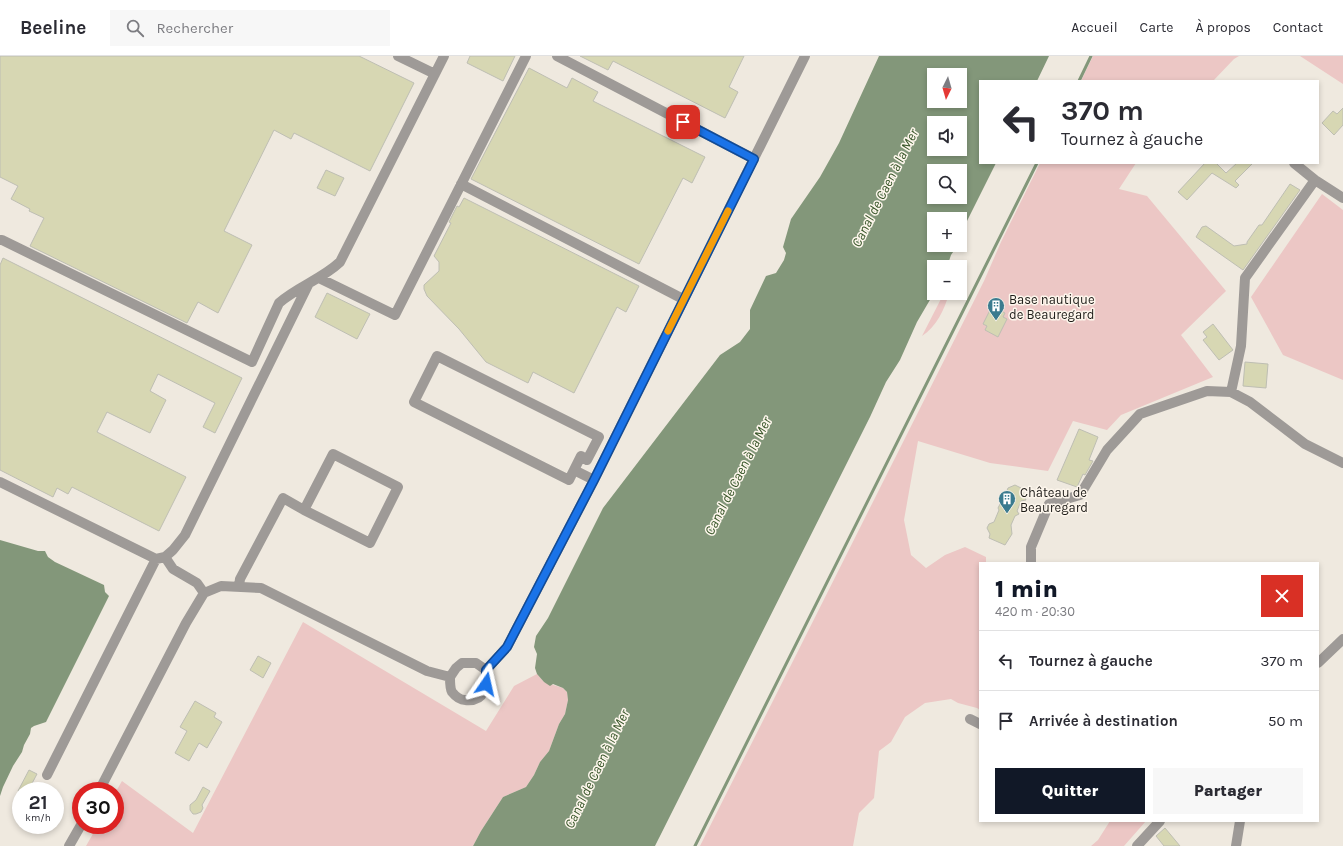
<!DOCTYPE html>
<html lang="fr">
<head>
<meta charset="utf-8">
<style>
  :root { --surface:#fff; --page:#f7f7f7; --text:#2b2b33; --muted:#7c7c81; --line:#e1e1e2; --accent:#111827 }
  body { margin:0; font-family:Karla,sans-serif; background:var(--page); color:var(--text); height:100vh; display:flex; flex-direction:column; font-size:15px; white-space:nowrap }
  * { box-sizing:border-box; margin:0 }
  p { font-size:13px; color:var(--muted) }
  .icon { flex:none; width:22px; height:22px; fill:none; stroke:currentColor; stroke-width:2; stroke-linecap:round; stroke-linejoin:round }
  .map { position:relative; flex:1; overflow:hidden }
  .side { position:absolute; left:979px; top:506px; width:340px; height:260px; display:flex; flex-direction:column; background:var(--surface); border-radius:0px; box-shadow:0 2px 6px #0003 }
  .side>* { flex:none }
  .banner { position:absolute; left:979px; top:24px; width:340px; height:84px; border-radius:0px; box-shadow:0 2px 6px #0003; background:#fff; color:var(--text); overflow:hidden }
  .needle { width:26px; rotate:185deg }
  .fabs { position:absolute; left:927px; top:12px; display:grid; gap:8px }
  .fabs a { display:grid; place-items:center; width:40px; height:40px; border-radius:0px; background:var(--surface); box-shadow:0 2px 6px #0003; font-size:20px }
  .speed { position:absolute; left:12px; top:726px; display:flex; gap:8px; font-size:20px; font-weight:700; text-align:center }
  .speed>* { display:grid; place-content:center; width:52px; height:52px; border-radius:50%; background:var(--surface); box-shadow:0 2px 6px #0003; line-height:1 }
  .speed small { font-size:10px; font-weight:400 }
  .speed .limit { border:6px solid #d22; background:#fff; color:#111 }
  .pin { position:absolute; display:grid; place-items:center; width:34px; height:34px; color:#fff; margin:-17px; border-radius:8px; box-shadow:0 2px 6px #0006 }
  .me { position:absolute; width:44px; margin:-22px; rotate:11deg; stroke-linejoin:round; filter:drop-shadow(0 0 3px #0008) }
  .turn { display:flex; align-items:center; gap:14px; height:84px; padding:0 16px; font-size:18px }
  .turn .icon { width:52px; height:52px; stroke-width:2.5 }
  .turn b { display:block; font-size:28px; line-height:34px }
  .round { display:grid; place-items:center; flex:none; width:42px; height:42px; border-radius:0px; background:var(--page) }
  .overview { display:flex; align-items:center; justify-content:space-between; height:68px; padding:0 16px }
  h1 { font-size:24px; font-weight:800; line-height:30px; color:var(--accent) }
  .action { display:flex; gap:8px; margin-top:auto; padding:8px 16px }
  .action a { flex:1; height:46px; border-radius:0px; background:var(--accent); color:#fff; font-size:16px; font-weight:800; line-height:46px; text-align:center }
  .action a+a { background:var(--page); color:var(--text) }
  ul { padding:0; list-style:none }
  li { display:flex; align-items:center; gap:12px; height:60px; padding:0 16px; border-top:1px solid var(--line) }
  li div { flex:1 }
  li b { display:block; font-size:15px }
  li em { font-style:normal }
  header { display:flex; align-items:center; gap:24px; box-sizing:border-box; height:56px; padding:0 20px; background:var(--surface); border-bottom:1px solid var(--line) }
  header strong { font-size:19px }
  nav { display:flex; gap:22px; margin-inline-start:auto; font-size:14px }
  .search { width:280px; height:36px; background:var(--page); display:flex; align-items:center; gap:10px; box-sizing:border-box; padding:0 14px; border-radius:0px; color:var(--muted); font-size:15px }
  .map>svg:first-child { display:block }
</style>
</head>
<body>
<header>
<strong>Beeline</strong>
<div class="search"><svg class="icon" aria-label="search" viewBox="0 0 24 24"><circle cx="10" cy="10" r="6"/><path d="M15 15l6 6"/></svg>Rechercher</div>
<nav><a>Accueil</a><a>Carte</a><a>À propos</a><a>Contact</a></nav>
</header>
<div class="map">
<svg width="1343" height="790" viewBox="0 0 1343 790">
  <rect width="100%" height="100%" fill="#efe9df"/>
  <path fill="#ecc7c5" d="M1093,0H1239L1234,3L1213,25H1081Z
    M1300,0H1343V28Z
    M1040,107H1136L1119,133L1147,140L1226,235L1181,279L1213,321L1121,359L1107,374L1073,365L1048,415L990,407L918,385L904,464L911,499L926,512L945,499L965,491L986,501V507H980V654L977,652L958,647L951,643L925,647L905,661L891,686L879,695L874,742L859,757L853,790H700L984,225L1001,186Z
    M1322,138L1343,154V324L1283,299L1251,241Z
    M944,237H949C945,253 936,271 922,280Z
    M303,566L486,675L514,630L537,618L544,626L563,632L567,636L568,644L565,658L559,668L549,695L540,706L534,719L526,731L503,741L481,775L473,790H86L98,769H115V737L122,725L193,777Z
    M1110,765H1146L1124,790H1091L1098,784Z"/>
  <path fill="#83977a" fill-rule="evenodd" d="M879,0H1049L1037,25H980V107H996L966,167L960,186V163H934V189H958L951,199L947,211H934V237L917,266L900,304L886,326L870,361L655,790H473L481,775L503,741L526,731L534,719L540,706L549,695L559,668L565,658L568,644L567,636L563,632L553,628L550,630L544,626L537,618L535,612L537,598L534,591L536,580L548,562L603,452L720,299L740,286L750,273V254L766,220L776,217L784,204L786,197L783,191L791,163L820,121L839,87ZM934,19H960V45H934ZM934,67H960V93H934ZM934,115H960V141H934Z
    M0,484L38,495H45L48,501L55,506L104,529L105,536L109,540L46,666L34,670L31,672L30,678L24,689L22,696L13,710L3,731L0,740Z"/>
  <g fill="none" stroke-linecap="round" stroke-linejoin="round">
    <path stroke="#83977a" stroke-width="3" d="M1079,25L1091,0
      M695,790L1037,107"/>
  </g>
  <path fill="#d7d7b3" stroke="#bebeb3" d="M0,0H359L414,27L370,115L294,77L291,83L274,74L224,175L252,189L218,257L198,246L187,267L30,190L44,162L29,155L30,153L11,143L18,130L0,121Z
    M470,0H515L503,25L467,7Z
    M580,0H744L729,31L738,36L725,62L613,5L608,14Z
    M529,12L567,32L572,22L598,36L593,45L705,101L692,127L683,122L639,208L471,123Z
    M1343,52V69L1334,79L1322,67L1333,55L1337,58Z
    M1205,107H1216L1226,117L1237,107H1253L1235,125L1239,129L1236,132L1212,117L1187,144L1178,136Z
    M326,114L344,122L335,140L317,132Z
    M1290,128L1300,134L1243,214L1196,181L1202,171L1206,170L1234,190L1247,188V186L1259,169H1262Z
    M464,142L639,230L626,256L617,251L574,337L533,316L528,327L486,306L459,273L427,240L424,233V229L439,215V206L434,200L451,167L449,166L457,150L459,151Z
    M3,202L242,322L215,377L203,371L215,347L158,318L150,335L166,344L150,377L107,356L97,376L186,421L159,475L72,431L68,438L57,432L53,441L0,414V209Z
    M327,237L370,258L357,283L315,261Z
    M992,250L1005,257L1003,261L1007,263L998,281L985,274L987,270L983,268Z
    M1213,268L1233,294L1219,304L1203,284L1207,281L1203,276Z
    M1245,306L1268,308L1266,332L1243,330Z
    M1079,373L1098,381L1089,404L1093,405L1085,419L1083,418L1077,431L1057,424Z
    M1015,429L1021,432L1026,444L1021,445L1017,455L1019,458L1015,460L1011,469L1012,478L1005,489L989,482L990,478L987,472L989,468L994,466L999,454L998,452L1000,448L1002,447L1008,432Z
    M258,600L271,607L263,622L250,614Z
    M195,645L216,657L214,661L222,666L207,692L199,687L189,705L175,697L187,675L180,671Z
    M29,714L37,718L28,735H18Z
    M203,731L210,735L202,749L203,752L201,756L196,758H193L190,754V749L196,744Z
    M1165,772L1180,790H1164L1156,780Z"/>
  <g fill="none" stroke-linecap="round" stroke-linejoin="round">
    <path stroke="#9e9a97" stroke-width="10" d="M398,0L435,18
      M557,0L754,103
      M1294,107L1315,124L1343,142
      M461,128L683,243
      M0,184H2L252,306L279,247C297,231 322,223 340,206L444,0
      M319,222L395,259L526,0
      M1231,336L1241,290L1245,222L1315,124
      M333,398L398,431L370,487L304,454Z
      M574,414L581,400L587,404L599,381L437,300L414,346L569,424L574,414L594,424
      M0,426L156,503L165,501L173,494L185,479L308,229
      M165,501L173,513L197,527L204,537
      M1031,507V491L1049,448L1080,439L1107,394L1140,358L1207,335L1231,336L1250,346L1305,388L1343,407
      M239,530L240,523L283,442L304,454
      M462,607H476L486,614C486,631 486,646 465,644C460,644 456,641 452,636C450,633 450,626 450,621L456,612Z
      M1318,607L1343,583
      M486,614L507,591L594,424L805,0
      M970,663L980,668
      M47,719L156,503
      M99,735L186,567L204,537L221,530L261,532L427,615L450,621
      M69,790L81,769
      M1137,790L1160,765
      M1236,790L1240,765"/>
  </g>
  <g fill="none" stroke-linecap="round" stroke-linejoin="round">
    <defs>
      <path id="route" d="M486,628V614L507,591L594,424L754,103L683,66"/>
    </defs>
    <use href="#route" stroke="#114b97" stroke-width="10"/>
    <use href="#route" stroke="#1a73e8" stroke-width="7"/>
    <path stroke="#f59e0b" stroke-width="7" d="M668,275L728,155"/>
  </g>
  <defs>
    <symbol id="building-pin" viewBox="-11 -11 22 30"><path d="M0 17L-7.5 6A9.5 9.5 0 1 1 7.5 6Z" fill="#3b7b8f" stroke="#fdf6ec"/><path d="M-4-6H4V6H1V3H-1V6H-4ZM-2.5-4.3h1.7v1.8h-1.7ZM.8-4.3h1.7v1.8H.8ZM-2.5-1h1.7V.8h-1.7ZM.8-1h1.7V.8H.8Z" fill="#fff"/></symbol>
  </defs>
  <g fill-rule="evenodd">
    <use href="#building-pin" x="986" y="240" width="20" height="27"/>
    <use href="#building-pin" x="997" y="433" width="20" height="27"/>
  </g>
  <g text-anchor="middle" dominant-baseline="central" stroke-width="3" stroke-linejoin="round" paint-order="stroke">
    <g font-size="13" fill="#1e1c18" stroke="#fdf6ec" text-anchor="start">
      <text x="1009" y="243">Base nautique<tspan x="1009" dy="15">de Beauregard</tspan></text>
      <text x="1020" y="436">Château de<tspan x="1020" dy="15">Beauregard</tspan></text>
    </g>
    <g font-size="14" font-style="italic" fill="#385629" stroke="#fdf6ec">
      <text transform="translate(885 132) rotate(-63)">Canal de Caen à la Mer</text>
      <text transform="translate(738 420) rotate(-63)">Canal de Caen à la Mer</text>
      <text transform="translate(597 713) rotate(-64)">Canal de Caen à la Mer</text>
    </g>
  </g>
</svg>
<div class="fabs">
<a><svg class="needle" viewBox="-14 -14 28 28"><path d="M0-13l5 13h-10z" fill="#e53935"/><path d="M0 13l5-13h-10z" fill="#7c7c81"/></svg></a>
<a><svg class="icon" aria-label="sound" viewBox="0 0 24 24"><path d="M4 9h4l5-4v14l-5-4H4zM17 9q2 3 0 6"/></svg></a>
<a><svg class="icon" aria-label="search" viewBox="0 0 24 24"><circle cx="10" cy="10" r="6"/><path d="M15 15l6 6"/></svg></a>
<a>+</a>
<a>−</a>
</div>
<div class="speed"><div>21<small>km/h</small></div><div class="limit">30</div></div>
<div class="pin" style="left:683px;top:66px;background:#d93025"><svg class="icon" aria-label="arrive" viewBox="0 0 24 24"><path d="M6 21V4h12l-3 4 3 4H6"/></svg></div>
<svg class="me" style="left:486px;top:628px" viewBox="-20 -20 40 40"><path d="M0-17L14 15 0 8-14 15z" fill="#1a73e8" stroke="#fff" stroke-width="4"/></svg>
<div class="banner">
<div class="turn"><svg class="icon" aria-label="left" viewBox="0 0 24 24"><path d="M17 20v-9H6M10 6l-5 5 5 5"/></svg><div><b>370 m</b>Tournez à gauche</div></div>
</div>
<section class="side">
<div class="overview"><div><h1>1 min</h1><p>420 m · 20:30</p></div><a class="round" style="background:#d93025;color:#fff"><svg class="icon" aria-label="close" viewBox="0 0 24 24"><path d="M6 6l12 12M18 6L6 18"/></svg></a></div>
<ul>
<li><svg class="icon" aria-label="left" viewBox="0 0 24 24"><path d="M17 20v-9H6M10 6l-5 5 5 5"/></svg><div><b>Tournez à gauche</b></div><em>370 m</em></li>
<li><svg class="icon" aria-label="arrive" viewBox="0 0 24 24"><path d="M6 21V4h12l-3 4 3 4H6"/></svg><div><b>Arrivée à destination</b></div><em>50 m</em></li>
</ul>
<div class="action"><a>Quitter</a><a>Partager</a></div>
</section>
</div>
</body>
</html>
